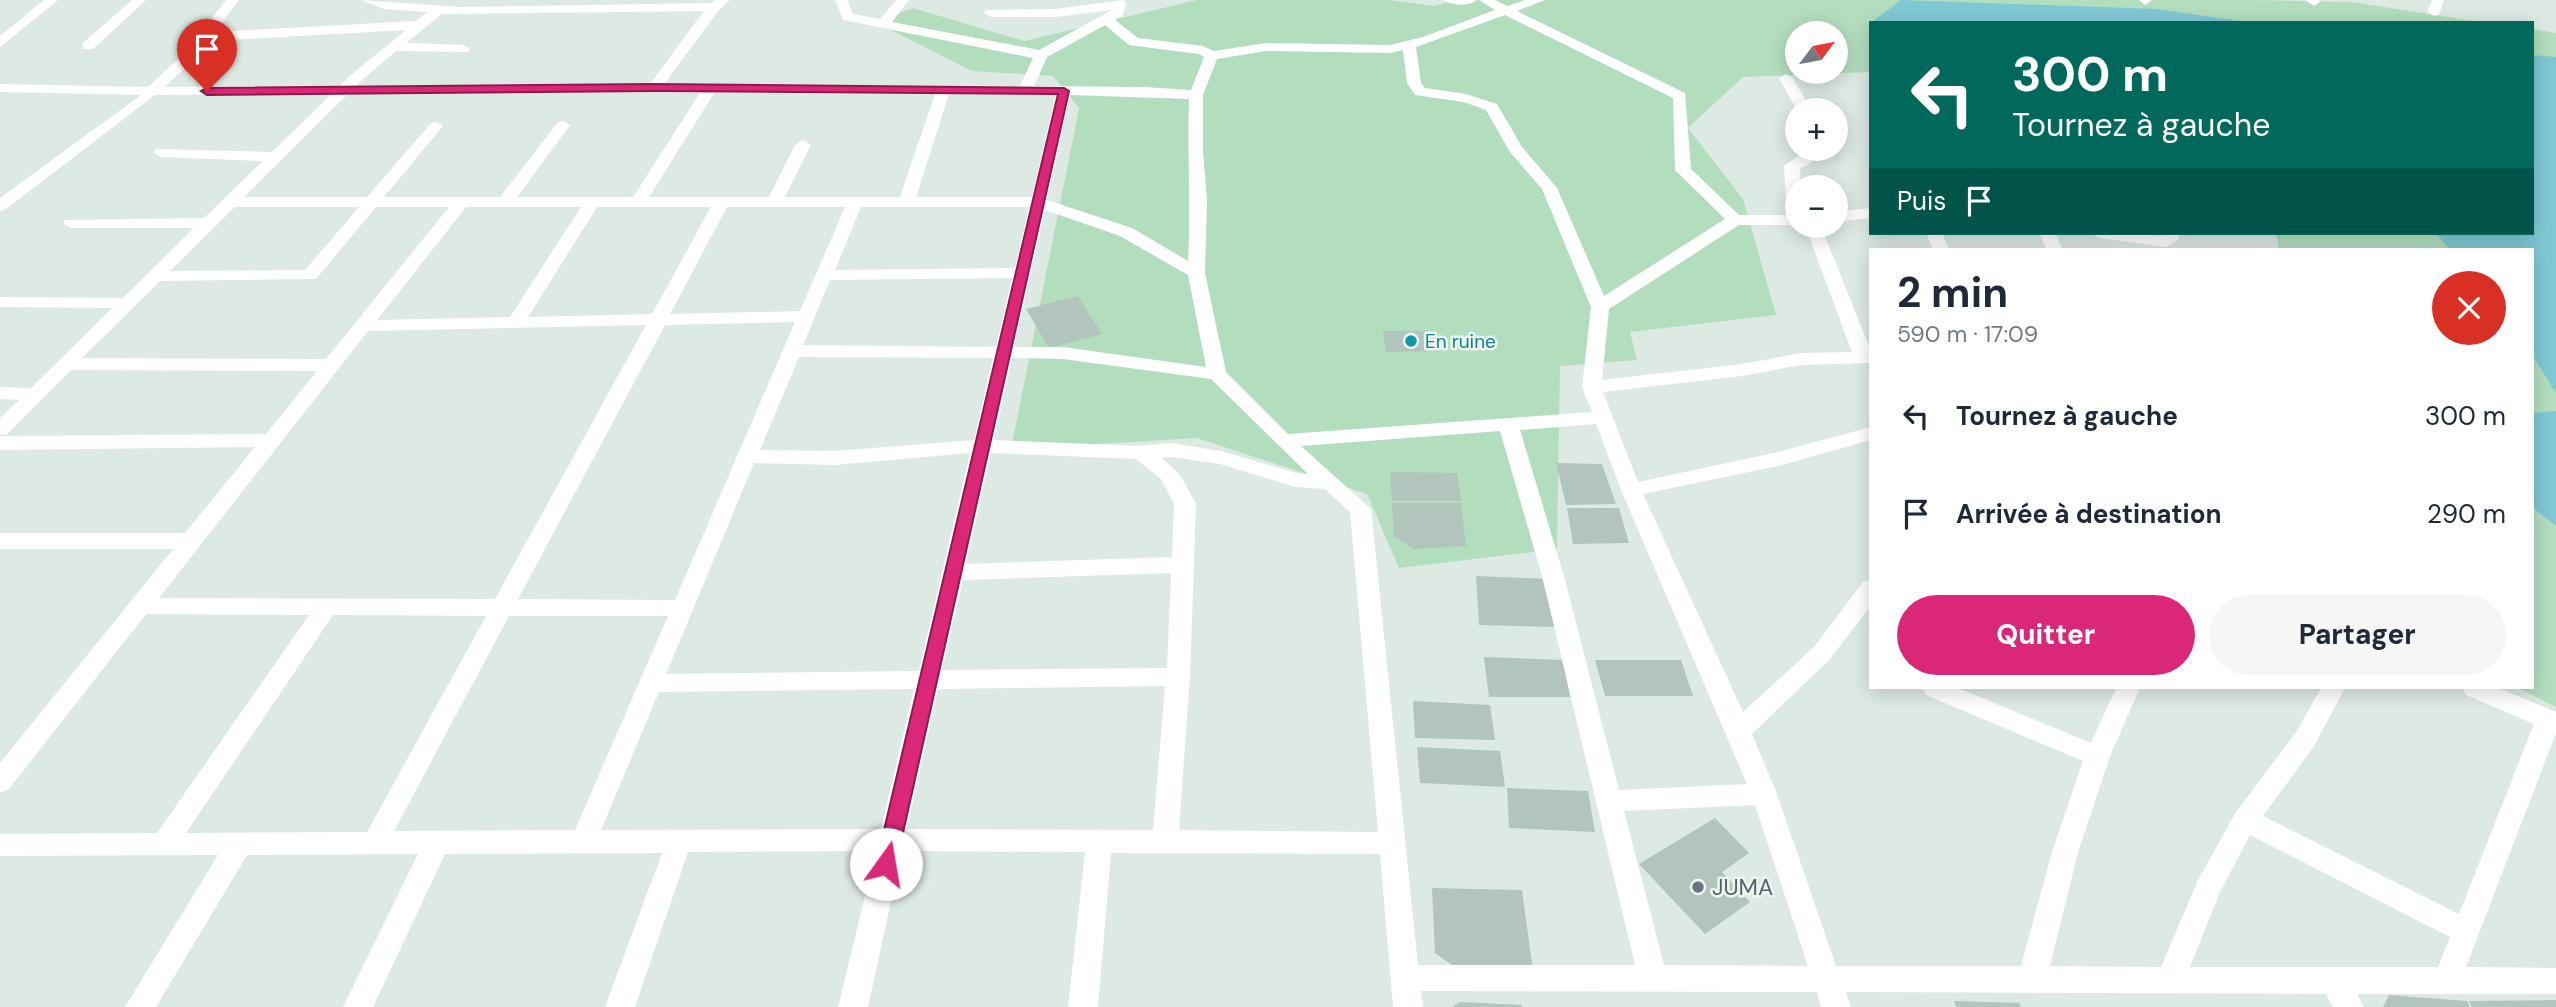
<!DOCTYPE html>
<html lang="fr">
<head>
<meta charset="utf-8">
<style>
  :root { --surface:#fff; --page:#f6f6f7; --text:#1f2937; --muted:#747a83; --accent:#db2777 }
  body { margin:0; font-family:"DM Sans",sans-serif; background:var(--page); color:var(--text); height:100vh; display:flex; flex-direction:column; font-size:26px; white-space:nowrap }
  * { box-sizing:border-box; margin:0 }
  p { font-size:23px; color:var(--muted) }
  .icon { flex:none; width:38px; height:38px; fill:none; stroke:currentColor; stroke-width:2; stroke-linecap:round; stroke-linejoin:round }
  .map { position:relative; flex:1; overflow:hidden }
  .sheet { position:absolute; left:1869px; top:248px; width:665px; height:441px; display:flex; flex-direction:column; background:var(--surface); border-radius:0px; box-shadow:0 4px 18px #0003 }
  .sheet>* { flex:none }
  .hud { position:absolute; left:1869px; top:21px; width:665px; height:214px; border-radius:0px; box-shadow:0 4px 18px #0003; background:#00695c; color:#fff; overflow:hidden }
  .needle { width:46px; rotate:58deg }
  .fabs { position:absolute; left:1785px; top:21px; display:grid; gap:14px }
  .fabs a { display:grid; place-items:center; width:63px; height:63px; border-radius:50%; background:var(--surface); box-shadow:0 4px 18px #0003; font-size:35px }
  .pin { position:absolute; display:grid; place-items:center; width:60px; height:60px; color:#fff; margin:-72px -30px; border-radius:50% 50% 50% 0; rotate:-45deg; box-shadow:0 0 7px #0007 }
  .pin .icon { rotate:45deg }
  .me { position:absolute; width:77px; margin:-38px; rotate:13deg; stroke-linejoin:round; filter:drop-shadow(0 0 5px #0008) }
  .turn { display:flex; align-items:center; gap:24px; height:147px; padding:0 28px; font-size:32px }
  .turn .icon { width:91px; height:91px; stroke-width:2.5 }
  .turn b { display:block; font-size:49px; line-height:60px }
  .then { display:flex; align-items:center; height:66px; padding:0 28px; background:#0003; gap:14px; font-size:26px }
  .round { display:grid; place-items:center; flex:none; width:74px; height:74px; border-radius:37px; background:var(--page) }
  .headline { display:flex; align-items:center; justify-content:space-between; height:119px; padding:0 28px }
  h1 { font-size:42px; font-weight:700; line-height:52px }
  .primary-button { display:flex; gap:14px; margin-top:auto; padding:14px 28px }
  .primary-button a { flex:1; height:80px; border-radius:42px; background:var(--accent); color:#fff; font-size:28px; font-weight:700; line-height:80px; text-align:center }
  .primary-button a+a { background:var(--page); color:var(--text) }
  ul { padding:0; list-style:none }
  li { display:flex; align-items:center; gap:21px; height:98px; padding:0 28px }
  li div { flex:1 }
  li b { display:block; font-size:26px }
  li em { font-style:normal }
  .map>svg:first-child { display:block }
</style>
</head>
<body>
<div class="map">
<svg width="2556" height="1007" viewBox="0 0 2556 1007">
  <rect width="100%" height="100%" fill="#ddeae4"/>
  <path fill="#b3debe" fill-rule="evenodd" d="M1197,0H1389L1434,6L1456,0H2255L2352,2L2487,23H1871V72L1743,77L1688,128L1743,199L1776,315L1630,332L1637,360L1560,366L1557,549L1399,568L1367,494L1197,438L1011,449L1079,108L1053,76L972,71L875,22L913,8L1024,41ZM1797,33H1836V72H1797Z
    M2532,29L2556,33V707L2518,688H2532V250H2279L2276,233H2532Z"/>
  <path fill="#7fc9d5" d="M1901,0L2157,9L2253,23H1871Z
    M2532,55L2556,57V393L2532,355V250H2450L2436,233H2532Z
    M2556,411V526L2532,507V413Z"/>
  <path fill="#b2c5bd" d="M1078,296L1102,334L1049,348L1026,309Z
    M1383,331H1436L1440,351L1386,352Z
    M1556,463L1602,464L1616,504L1566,505Z
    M1390,472L1457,473L1461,501H1392Z
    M1392,503H1461L1466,546L1414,549L1394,536Z
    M1567,508H1619L1629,543L1573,544Z
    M1476,576L1552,579L1555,627L1479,625Z
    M1484,657L1563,660L1570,697H1489Z
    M1595,660H1681L1693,696H1605Z
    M1413,701L1490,705L1495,740L1415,738Z
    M1417,747L1500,751L1505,787L1420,783Z
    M1507,788L1588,791L1595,832L1509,828Z
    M1715,818L1749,853L1722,872L1750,902L1705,934L1639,864Z
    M1432,888L1522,890L1533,971L1462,972L1435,953Z
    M2389,995L2467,1001L2470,1007H2383Z
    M2556,1000V1007H2472L2469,1001Z
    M1954,1001L2019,1003L2021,1007H1956Z
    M1460,1002L1522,1005V1007H1452Z"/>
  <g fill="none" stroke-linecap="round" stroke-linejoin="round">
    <path fill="#fff" fill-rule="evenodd" d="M44,0H58L0,47V36Z
      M132,0H146L93,49H83V43Z
      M226,0H239L215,32L416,21L427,12L384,9L361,0L459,7L714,3L721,7L714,11L442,14L406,43L463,45L470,49L468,52L396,51L362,80L244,197H367L431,123L436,122L443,126L384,197H500L558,122L563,121L570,125L517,197H633L700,93L654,92L647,88L649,85L1020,86L1033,58L843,20L835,0H847L853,14L880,19L896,0H909L892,22L1039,50L1112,10L1056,17H991L984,13L986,10L1056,9L1124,0L1126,5L1122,16L1115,20L1138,38L1203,46L1214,51L1266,43L1390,45L1423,37L1495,10L1479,0H1495L1507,6L1525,0H1545L1517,11L1685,93L1691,169L1739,215H1797V225H1739L1609,309L1602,380L1742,364L1801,353L1852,352L1805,226H1821L1871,351V363L1801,365L1742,376L1603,392L1638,482L1778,452L1871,427V440L1778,466L1643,494L1743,712L1814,647L1863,582L1871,580V605L1830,659L1752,734L1777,794L1836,966H2021L2052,852L2083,761L1926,695L1922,688H1958L2091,743L2116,688H2140L2110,756L2078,852L2050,966L2161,967L2198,880L2236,812L2296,732L2321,688H2345L2314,746L2263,816L2459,914L2534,724L2466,695L2462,688H2498L2556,712V733L2466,967L2556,968V994H2357L2364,1007H2333L2326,994L1846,992L1851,1007H1821L1817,992L1421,991L1423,1007H1393L1380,854L1111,853L1098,1007H1068L1085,852L902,851L868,1007H838L876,851L688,852L635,1007H605L662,853L445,854L373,1007H343L418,854L247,855L156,1007H125L218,855L0,856V834L157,833L309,615L146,614L9,789L0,793V763L173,549H0V533H185L255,447L0,450V436L266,434L317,371L71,370L7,434L0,435V418L19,400L0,399V387L31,388L112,308L0,307V297L123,298L194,228H71L63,223L65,220L204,218L263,161L161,157L153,152L156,149L272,152L352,74L406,30L209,41L195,59L157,94L152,95L0,92V84L148,87L185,53ZM1505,15L1673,98L1675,170L1725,219L1604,296L1557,188L1522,147L1497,104L1466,94L1425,88L1421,83L1416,47ZM1105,25L1129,45L1199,54L1204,57L1191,90L1144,87L1034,86L1047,57ZM1403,50L1407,83L1415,95L1464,102L1486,110L1510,152L1542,189L1591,307L1582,387L1592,412L1288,434L1226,372L1205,273L1207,199L1203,150V95L1217,59L1266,51L1390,53ZM714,93L935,94L900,197H785L811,145L803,140L795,145L769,197H649ZM949,94L1056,95L1032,197H916ZM1070,95L1189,99C1187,153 1191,207 1188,261L1132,228L1047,200ZM235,207H359L305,270L170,271ZM376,207H449L326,359L82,358L160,281L316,279ZM466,207H581L510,317L377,320ZM597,207H711L652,314L528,317ZM727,207H845L800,311L670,314ZM861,207H1029L1015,268L835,270ZM1045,210L1120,236L1188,275L1206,367L1063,347H1014ZM1012,278L996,347L803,345L830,280ZM795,322L675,600L518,599L665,325ZM646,325L495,599L159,598L368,331ZM799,357L993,358L974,440L834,451L760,450ZM1012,358L1063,359L1211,379L1308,474L1296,473L1221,451L1171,443L1141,446L994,440ZM1596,424L1621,490L1747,784L1619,790L1564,576L1520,430ZM1500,431L1542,576L1635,965H1418L1371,509L1301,446ZM970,453L919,671L666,674L754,463L834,465ZM991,453L1136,459L1161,479L1174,504L1172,557L966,564ZM1171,457L1220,464L1295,487L1325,489L1350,512L1378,832L1179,830L1190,677L1196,504L1181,476L1162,458ZM1171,573L1167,668L942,670L963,580ZM333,615L486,616L367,832L186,833ZM509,616H668L575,830L394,831ZM1165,686L1153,830L907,829L938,689ZM914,689L881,829L601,830L659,692ZM1755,805L1808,966L1664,965L1624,811ZM2250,835L2450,937L2438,967H2190L2220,892Z
      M1444,0H1477C1470,6 1451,6 1444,0Z
      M2139,0H2151V1L2145,5Z
      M2305,0H2319L2320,2L2314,6Z
      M2432,0H2444L2439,15L2434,16L2427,12Z
      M1786,74L1793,78L1811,110H1797L1779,78Z
      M1808,149H1824L1808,165L1800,168L1801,187H1797V208L1791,206L1786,199L1784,166Z
      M1871,208V218L1836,222V212Z
      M1926,233H1942L1949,250H1933Z
      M2039,233H2055L2063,250H2047Z
      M2091,233H2134L2162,236V233H2178L2179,239L2166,247L2099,238Z"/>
    <path fill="#fff" fill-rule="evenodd" d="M715,0H730L719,10L659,91L155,95L6,209L0,211V198L152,87L650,84L709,4Z"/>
  </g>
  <path fill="#db2777" stroke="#8e194d" stroke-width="2" d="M653,84L1064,88L1069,91L896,864L893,870L886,872L879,870L876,864L1058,94L653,91L207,95L201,91L207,88Z"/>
  <circle fill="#0f9aa8" stroke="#edf7f2" stroke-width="2.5" cx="1411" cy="341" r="7"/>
  <circle fill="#6b7280" stroke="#edf7f2" stroke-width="2.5" cx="1698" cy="887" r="7"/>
  <g text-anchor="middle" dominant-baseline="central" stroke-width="5" stroke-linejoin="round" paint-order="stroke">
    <g font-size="19" fill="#0d838f" stroke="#edf7f2" text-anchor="start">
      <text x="1425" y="341">En ruine</text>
    </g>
    <g font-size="23" fill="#5b616d" stroke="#edf7f2" text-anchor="start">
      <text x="1712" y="887">JUMA</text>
    </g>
  </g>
</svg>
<div class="fabs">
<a><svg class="needle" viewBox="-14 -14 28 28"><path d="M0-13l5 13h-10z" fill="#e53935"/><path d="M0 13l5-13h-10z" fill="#747a83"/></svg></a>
<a>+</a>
<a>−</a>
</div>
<div class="pin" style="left:207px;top:91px;background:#d93025"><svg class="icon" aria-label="arrive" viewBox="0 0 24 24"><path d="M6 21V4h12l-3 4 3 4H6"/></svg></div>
<svg class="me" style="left:886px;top:864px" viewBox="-20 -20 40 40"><circle r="19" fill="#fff"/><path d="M0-13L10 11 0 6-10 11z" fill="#db2777"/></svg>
<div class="hud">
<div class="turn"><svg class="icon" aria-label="left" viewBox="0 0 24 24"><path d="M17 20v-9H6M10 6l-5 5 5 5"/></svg><div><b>300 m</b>Tournez à gauche</div></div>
<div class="then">Puis<svg class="icon" aria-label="arrive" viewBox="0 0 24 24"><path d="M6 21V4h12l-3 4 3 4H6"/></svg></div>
</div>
<section class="sheet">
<div class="headline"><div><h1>2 min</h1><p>590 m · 17:09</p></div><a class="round" style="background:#d93025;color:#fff"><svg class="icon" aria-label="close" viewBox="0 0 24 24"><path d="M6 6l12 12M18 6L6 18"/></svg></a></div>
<ul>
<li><svg class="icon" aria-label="left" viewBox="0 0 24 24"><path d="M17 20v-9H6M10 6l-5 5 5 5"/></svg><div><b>Tournez à gauche</b></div><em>300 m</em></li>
<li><svg class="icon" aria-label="arrive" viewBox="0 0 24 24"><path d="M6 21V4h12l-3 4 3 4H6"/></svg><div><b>Arrivée à destination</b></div><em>290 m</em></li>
</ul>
<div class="primary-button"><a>Quitter</a><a>Partager</a></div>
</section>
</div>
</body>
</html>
